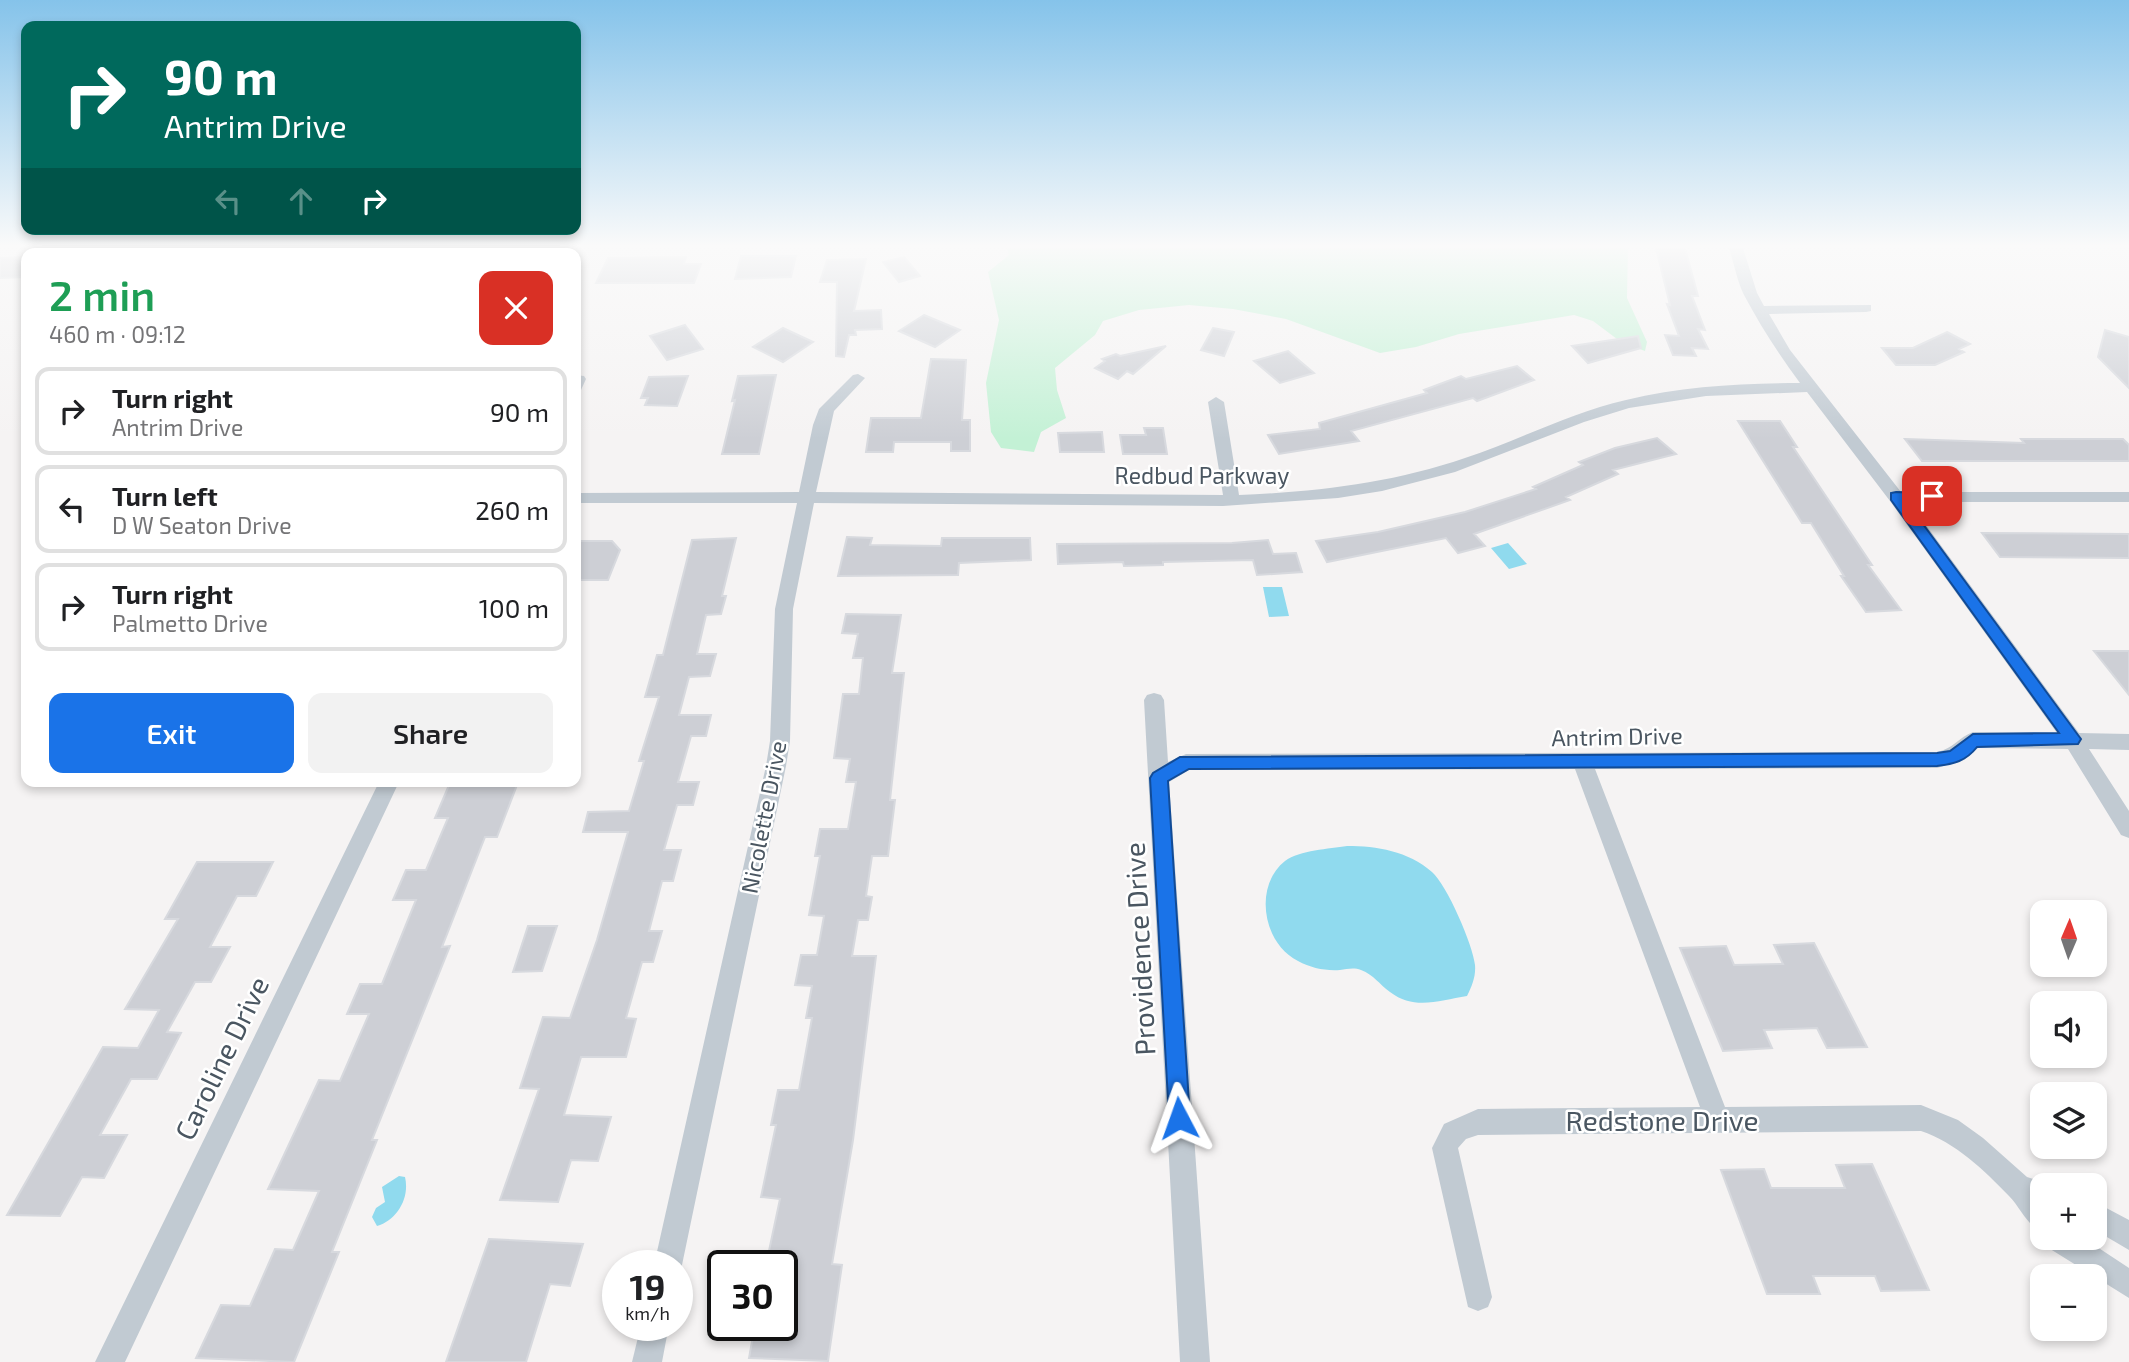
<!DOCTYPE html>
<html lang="en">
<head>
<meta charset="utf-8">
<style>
  :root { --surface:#fff; --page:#f2f2f2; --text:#202124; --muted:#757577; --line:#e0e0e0; --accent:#1a73e8 }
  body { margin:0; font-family:"Exo 2",sans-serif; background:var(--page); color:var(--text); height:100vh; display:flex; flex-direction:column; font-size:26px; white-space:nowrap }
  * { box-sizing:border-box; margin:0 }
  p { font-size:23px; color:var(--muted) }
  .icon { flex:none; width:38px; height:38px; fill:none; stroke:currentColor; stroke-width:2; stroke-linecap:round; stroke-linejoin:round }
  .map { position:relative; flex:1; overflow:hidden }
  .panel { position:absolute; left:21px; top:248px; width:560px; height:539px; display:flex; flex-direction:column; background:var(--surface); border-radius:14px; box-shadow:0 4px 10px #0003 }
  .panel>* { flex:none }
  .guide { position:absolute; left:21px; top:21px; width:560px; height:214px; border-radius:14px; box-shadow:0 4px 10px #0003; background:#00695c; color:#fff; overflow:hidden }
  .needle { width:46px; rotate:2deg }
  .fabs { position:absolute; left:2030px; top:900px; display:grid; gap:14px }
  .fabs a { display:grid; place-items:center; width:77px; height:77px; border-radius:14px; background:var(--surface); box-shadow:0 4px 10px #0003; font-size:35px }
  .speed { position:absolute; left:602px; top:1250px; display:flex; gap:14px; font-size:35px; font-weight:700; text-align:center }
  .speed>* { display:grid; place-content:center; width:91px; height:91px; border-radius:50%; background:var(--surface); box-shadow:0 4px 10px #0003; line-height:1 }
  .speed small { font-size:18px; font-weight:400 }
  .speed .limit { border:4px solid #111; border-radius:10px; background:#fff; color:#111 }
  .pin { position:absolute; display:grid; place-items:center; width:60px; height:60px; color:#fff; margin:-30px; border-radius:14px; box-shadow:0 4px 10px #0006 }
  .me { position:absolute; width:77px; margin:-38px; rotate:356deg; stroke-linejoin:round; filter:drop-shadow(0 0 5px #0008) }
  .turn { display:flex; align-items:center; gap:24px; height:147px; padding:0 28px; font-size:32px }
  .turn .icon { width:91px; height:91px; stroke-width:2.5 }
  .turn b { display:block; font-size:49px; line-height:60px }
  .lanes { display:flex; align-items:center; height:66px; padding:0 28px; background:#0003; justify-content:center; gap:35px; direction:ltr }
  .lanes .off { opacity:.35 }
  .round { display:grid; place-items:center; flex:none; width:74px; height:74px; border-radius:14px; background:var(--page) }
  .summary { display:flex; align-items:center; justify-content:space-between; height:119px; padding:0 28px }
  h1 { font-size:42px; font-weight:600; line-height:52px; color:#1e9e55 }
  .primary-button { display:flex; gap:14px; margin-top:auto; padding:14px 28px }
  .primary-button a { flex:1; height:80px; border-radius:14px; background:var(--accent); color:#fff; font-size:28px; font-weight:600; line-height:80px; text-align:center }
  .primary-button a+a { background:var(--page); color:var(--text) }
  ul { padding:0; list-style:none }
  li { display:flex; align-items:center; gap:21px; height:88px; margin:0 14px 10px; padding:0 14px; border:4px solid var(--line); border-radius:14px }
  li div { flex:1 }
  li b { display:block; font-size:26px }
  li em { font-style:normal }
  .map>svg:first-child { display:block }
</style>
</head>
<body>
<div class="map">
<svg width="2129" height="1362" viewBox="0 0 2129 1362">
  <rect width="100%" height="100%" fill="#f5f3f3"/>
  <path fill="#c3f1d5" d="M1007,248H1628L1627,298L1647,342L1645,351L1621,342L1593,321L1574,315L1459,334L1416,347L1380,353L1286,319L1233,309L1189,305L1139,310L1103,321L1095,335L1055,368L1057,390L1066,418L1041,432L1034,452L1001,448L991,432L986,383L999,320L988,272L1009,255Z"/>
  <path fill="#90daee" d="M1508,543L1527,564L1509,569L1491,548Z
    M1263,587H1282L1289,616L1269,617Z
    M1347,846C1377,846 1408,851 1432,872C1447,885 1473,945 1475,965C1476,976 1472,986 1467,996C1440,1000 1415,1011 1390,992C1379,984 1374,975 1361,970C1354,967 1347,969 1340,970C1325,971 1311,968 1298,961C1263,944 1253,886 1285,861C1300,850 1329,849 1347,846Z
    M399,1176L405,1177C410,1198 397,1220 377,1226L372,1217L376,1208L385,1202L382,1187Z"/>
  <path fill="#cdcfd5" stroke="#d7d9de" stroke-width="2" d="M1656,248H1685L1698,296H1692L1705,330L1698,329L1708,349L1692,348L1696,356L1673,355L1665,335L1679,336L1667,304L1670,305Z
    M741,256H796L791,277L735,279Z
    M26,257V277L0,278V258Z
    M686,257L684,264H701L694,283H596L608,258Z
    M904,257L920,276L899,282L883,262Z
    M866,259L854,311L881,310L882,329L855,330L856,335H849L844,357L836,356L837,282H820L827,260Z
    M924,315L960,330L935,347L899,331Z
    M685,325L703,349L667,360L650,336Z
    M783,328L813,342L783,362L753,347Z
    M1213,328L1234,332L1224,356L1201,350Z
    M2105,330L2129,337V388L2098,357Z
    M1947,332L1970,344L1959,349L1964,352L1935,365H1896L1882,348H1913Z
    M1638,336L1641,348L1588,363L1572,346Z
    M1166,346L1133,374L1127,371L1118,379L1095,368L1105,361L1102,359L1116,354L1120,356Z
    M1288,351L1314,373L1280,383L1254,361Z
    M931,359L966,360L962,420H970V451H951V442H894L893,452H866L871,418H921Z
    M1517,366L1534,380L1477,401L1473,398L1351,431L1359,441L1279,454L1268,435L1320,429L1319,423L1427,393L1424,390L1461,376L1466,379Z
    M776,375L759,454H722L735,400L732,401L738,376Z
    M688,376L677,406L645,405L648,398H641L649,377Z
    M1738,421H1780L1797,447H1793L1872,565H1868L1901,610L1866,612L1841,576H1844L1811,523H1802Z
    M1144,428H1163L1167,454H1123L1120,435H1146Z
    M1102,432L1104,452H1060L1058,433Z
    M1657,438L1676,454L1613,470L1618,474L1566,497L1570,500L1474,534L1485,546L1458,553L1446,538L1327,562L1316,541L1378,532L1465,512L1536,489L1533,487L1583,465L1579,462L1615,448Z
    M1905,439L2024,443L2021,439H2123L2129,445V461H1922Z
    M1982,533L2129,534V558L2000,557Z
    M847,537L872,538L870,545L941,546L942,538H1030L1031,560L959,563L958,575L838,576Z
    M736,538L722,596H726L721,614L706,615L697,654H716L710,676L689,677L679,715H711L706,736H691L678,782H699L693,805H677L664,850H681L673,881H662L649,931H662L653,962H642L626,1018L636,1019L626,1057H581L564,1115L611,1117L598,1161L571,1160L558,1202L500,1200L539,1089L520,1088L543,1017L570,1018L597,940L628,832H583L588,812L629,811L644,761H639L659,697H645L657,655H663L692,540Z
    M1268,540L1273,554L1296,553L1302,572L1257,575L1253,560L1163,562V565L1124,566L1123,562L1058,564L1057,544L1232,543Z
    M576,541H612L620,550L608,580H576Z
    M846,614L901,615L892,673H904L890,800H895L888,856H872L866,896L872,897L868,920H858L852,956H876L853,1140L832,1264L842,1265L828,1361L749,1358L755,1325H782V1265H766L780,1199L761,1197L776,1125H771L778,1090H799L812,1018H806L812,986L795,985L801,955H817L824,916L809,915L820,856H815L820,829H848L856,782H846L850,759L834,758L843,694H859L863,658H853L858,634L842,633Z
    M2094,651H2129V695Z
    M449,785H517L497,837H485L442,947L450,946L372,1140H377L332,1252H339L294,1362L196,1358L221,1305L250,1306L275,1249L293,1250L319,1191L268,1189L319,1080L340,1081L369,1014H347L360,984H382L416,900H393L406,870H426L448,818H435Z
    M197,862H273L256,896H237L210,947H230L211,982H195L167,1032L181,1033L157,1079H131L100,1135H127L104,1178L82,1177L60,1216L7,1215L103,1047L138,1048L159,1010L125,1009L178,919H165Z
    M528,926H557L542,971L513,972Z
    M1814,943L1867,1047L1827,1048L1817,1028L1764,1030L1772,1048L1723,1051L1680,948L1726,946L1734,965L1783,964L1774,945Z
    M1872,1164L1929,1290L1881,1291L1875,1276H1813L1820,1294H1767L1721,1170L1764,1169L1771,1188H1845L1836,1165Z
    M489,1239L583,1244L570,1286L550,1284L526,1362H446Z"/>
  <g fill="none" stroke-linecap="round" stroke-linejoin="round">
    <path fill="#c1cad2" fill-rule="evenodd" d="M391,248H403L404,254H390Z
      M1729,248H1743L1757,293L1764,306L1871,305V311L1866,312L1769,314L1790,350L1901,492H2129V502H1909L2079,733L2129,734V750L2089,749L2129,811V838L2121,835L2068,749L1978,748L1964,760L1937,768L1595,769L1725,1107L1921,1105L1958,1120L1983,1138L2027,1177L2051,1185H2042V1231C2026,1225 2021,1208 2009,1196C1985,1171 1955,1142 1921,1131L1478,1135L1466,1139L1458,1148L1492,1297L1488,1307L1478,1311L1468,1307L1432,1148L1444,1124L1478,1109L1700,1107L1575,769L1189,770L1169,782L1210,1362H1180L1144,700L1147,695L1154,693L1161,695L1164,700L1168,762L1186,754L1937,752C1953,749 1959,737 1973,732L2057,733L1890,501L1807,392L1706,396L1629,408L1584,422L1455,472L1382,491L1338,498L1223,506L814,503L793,609L790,741L786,766L682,1265L677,1275V1265H654L766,766L770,741L775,609L797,503H576V493L799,492L813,425L819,409L853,375L858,374L865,378L834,411L816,492L1223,495L1208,402L1216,397L1224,402L1239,495C1316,492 1392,483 1465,458C1519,440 1570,413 1626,400C1683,386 1742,383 1800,383C1779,355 1760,325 1744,295C1737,281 1734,263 1729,248Z
      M576,375L584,376L586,379L581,390L576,392Z
      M379,782H399L125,1362H95Z
      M2095,1202L2129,1220V1250L2095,1230Z
      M2043,1237H2082L2129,1268V1298L2047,1247Z
      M641,1325H669L662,1362H632Z"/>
  </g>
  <linearGradient id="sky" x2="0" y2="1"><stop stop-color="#85c3ea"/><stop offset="0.56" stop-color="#fafafa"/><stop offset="1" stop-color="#fafafa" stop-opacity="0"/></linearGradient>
  <rect width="2129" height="439" fill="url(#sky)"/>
  <path fill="#1a73e8" stroke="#114b97" stroke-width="2" d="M1896,492L1937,493V500L1906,501L2078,735L2081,739L2078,744L1977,747C1966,761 1954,764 1937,766L1189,769L1168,781L1190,1118L1187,1125L1179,1128L1172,1125L1169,1118L1150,778L1153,773L1180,757L1937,753L1950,751L1973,734L2059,733L1891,500V493Z"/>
  <g text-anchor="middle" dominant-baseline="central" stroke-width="5" stroke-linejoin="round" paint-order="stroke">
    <g font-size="23" fill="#4a5661" stroke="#fff">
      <text x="1202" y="475">Redbud Parkway</text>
      <text transform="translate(1617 736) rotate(-1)">Antrim Drive</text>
      <text transform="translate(763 817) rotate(-79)">Nicolette Drive</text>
    </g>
    <g font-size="28" fill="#4a5661" stroke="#fff">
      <text transform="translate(1139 949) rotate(-93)">Providence Drive</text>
      <text transform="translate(221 1058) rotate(-64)">Caroline Drive</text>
      <text x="1662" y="1120">Redstone Drive</text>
    </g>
  </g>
</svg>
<div class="fabs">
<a><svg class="needle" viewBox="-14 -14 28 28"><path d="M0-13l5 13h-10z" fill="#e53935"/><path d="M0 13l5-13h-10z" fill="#757577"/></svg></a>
<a><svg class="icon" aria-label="sound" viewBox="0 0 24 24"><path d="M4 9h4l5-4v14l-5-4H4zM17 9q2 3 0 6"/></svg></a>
<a><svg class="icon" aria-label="layers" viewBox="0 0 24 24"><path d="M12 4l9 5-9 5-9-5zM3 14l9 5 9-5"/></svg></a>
<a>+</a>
<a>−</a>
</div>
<div class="speed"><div>19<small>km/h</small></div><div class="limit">30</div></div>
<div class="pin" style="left:1932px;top:496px;background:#d93025"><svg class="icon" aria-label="arrive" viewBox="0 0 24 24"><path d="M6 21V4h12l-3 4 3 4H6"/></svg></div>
<svg class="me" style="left:1179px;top:1118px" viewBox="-20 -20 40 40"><path d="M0-17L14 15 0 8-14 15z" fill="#1a73e8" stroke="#fff" stroke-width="4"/></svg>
<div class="guide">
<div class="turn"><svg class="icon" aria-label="right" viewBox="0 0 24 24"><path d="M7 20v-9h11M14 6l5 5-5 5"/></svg><div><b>90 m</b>Antrim Drive</div></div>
<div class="lanes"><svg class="icon off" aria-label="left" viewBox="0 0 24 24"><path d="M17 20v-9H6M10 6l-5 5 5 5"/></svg><svg class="icon off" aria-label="ahead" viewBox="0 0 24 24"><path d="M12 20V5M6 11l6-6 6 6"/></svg><svg class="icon" aria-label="right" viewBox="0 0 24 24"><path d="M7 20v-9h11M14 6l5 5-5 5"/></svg></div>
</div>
<section class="panel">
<div class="summary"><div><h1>2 min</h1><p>460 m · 09:12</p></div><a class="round" style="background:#d93025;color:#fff"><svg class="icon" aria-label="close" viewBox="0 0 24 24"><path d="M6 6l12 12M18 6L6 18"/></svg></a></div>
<ul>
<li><svg class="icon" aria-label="right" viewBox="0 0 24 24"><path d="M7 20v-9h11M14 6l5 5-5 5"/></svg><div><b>Turn right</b><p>Antrim Drive</p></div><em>90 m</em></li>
<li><svg class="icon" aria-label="left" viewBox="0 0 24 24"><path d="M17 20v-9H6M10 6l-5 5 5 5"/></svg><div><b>Turn left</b><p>D W Seaton Drive</p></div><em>260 m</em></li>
<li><svg class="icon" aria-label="right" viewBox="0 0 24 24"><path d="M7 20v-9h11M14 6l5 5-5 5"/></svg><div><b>Turn right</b><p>Palmetto Drive</p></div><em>100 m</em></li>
</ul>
<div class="primary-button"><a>Exit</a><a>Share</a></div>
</section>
</div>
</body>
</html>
